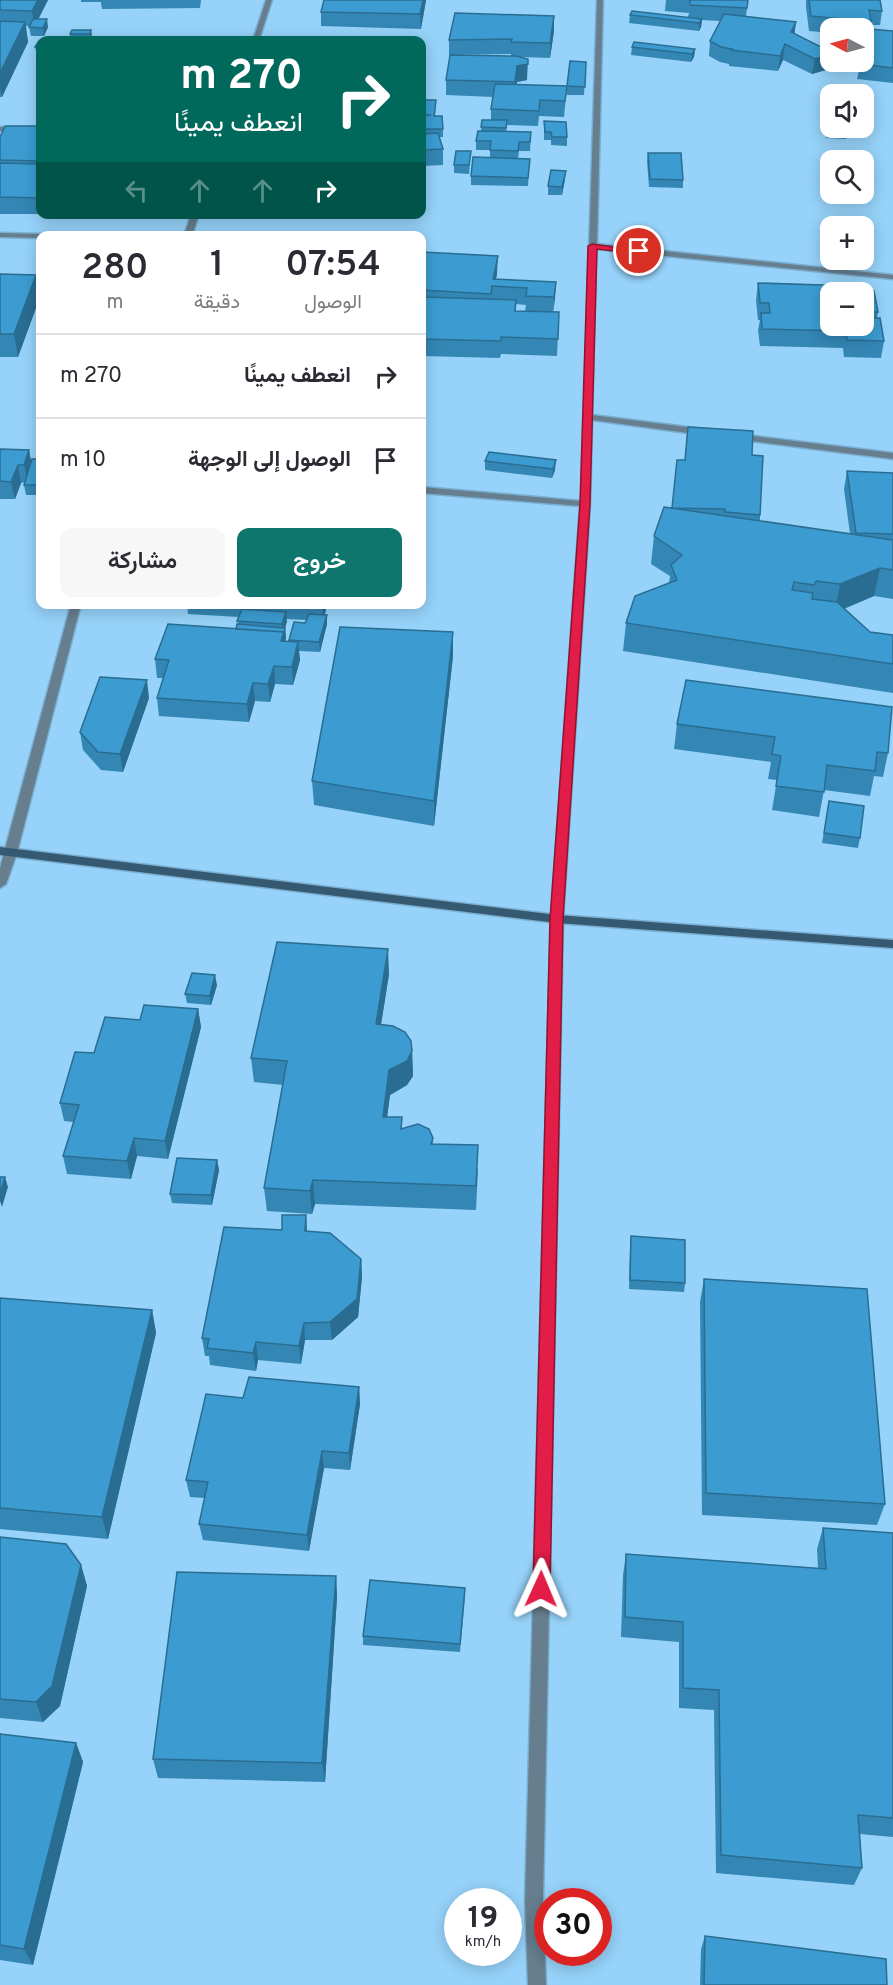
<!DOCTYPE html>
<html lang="ar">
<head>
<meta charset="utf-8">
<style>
  :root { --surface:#fff; --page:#f7f7f7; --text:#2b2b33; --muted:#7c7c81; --line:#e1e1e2; --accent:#0f766e }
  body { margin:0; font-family:Overpass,Vazirmatn,sans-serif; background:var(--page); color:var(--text); direction:rtl; height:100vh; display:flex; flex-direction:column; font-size:22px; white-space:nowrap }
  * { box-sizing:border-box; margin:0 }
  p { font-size:20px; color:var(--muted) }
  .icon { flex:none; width:33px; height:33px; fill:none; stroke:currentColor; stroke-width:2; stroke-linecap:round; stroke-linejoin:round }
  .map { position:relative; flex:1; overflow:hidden; direction:ltr }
  .side { position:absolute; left:36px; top:231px; width:390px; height:378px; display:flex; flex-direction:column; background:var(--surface); border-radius:12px; box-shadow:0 3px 15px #0003; direction:rtl }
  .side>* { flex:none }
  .hud { position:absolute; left:36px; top:36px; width:390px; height:183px; border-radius:12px; box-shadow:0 3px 15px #0003; direction:rtl; background:#00695c; color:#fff; overflow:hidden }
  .needle { width:39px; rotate:276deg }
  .fabs { position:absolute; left:820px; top:18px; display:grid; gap:12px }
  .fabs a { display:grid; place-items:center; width:54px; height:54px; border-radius:12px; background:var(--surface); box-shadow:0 3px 15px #0003; font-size:30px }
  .speed { position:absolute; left:444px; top:1888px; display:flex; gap:12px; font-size:30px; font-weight:700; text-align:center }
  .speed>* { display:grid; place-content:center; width:78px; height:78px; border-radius:50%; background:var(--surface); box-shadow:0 3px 15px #0003; line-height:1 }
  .speed small { font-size:15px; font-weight:400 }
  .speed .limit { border:9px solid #d22; background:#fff; color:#111 }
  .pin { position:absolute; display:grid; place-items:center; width:51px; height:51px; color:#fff; margin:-26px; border:3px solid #fff; border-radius:50%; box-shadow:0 2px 6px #0007 }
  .me { position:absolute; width:66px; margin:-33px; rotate:1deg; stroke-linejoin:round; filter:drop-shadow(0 0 4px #0008) }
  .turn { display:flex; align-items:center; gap:21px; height:126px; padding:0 24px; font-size:27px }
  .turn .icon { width:78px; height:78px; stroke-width:2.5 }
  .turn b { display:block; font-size:42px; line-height:51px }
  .lanes { display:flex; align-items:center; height:57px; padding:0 24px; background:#0003; justify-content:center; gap:30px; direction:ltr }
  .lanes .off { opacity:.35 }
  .eta { display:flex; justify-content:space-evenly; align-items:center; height:102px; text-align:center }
  .eta b { font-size:36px; font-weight:600; line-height:42px }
  .primary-button { display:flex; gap:12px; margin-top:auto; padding:12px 24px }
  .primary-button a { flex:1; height:69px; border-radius:12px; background:var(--accent); color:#fff; font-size:24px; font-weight:600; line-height:69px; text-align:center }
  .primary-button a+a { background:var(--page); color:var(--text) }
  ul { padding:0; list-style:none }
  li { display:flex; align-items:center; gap:18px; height:84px; padding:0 24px; border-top:2px solid var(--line) }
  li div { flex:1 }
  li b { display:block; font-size:22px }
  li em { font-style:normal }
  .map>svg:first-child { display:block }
</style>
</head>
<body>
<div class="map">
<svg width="893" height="1985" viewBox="0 0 893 1985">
  <rect width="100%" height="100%" fill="#96d2f9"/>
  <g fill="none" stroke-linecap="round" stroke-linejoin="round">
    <defs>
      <path id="street" d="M266,0H272L259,40H253Z
        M597,0H603L597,244L893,275V279L596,249L592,415L703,429L707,432L703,435L592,420L590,504L563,919L543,1901L546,1985H528L525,1901L551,919L580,506L422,493V487L581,501Z
        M0,127H40V131H0Z
        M191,214H199L192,236H184Z
        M0,233L40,234L43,236H40V238L0,237Z
        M738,434L893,453V459L735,439V435Z
        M71,604H81L17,853L6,884L0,888V868Z"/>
      <path id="secondary" d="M0,847L557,915L893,940V948L557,923L0,855Z"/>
    </defs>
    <use href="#street" stroke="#7bafd1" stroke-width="3"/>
    <use href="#secondary" stroke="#7bafd1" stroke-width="3"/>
    <use href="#street" fill="#667e8e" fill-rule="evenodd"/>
    <use href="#secondary" fill="#355970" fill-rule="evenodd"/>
  </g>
  <path fill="#3486b4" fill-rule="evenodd" d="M0,0H48L38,19L48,27L44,36H31L29,27L30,26H26L28,42L2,97H0Z
    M81,0H201L200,8L102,9L101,2H81Z
    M426,0L421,29L321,26V12Z
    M666,0H748L746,16L796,22L794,34L831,62H833L832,68L812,74L783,60L778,71L729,66V64L720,62L709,56L710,41L720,21L702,20L701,27L699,31L629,23L630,15L688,17L689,13L665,11Z
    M806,0H880L882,11L880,25H870V29L893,31V83L857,79L861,62L867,36H864V28H831V33L809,31L806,7Z
    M554,16V31L550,58L522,57L527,80L517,82V85L567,86L564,117L539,116L538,126L507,125L506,132H531L530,151H519L518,159L529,168L528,186L471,185V176L490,158V150H476V141L481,131L482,120H491V109L493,97L446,95V80L511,56V54L449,55V40Z
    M91,30L92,38L91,40H71L70,34Z
    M40,41V55H37L35,47Z
    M632,47L695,49L694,57L691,62L631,55Z
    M586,62L584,95H567V86Z
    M436,100L435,116L443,129V137H439L443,149V165L422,166V104Z
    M827,111L847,131L846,139L826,138V119Z
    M544,121L567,137V146L551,145V140H544Z
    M40,126V214H0V137Z
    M471,151L469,174L454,173V165Z
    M648,153L683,180V188L649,187L647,161Z
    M565,179L562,195H548V186Z
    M100,214H169L168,216Z
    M422,252L497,273L496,279L556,282L553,312H559L557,356L501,354L500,358L422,356ZM516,304L526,305L525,311H516Z
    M0,274L40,297L18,357H0Z
    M758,283L854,286L855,290L874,291L878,312L877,318H880L884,341L881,358L844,357L843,348L760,346L758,330L760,320H758L756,300ZM831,292H864V326H831Z
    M0,449L29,450L31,461L40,459V495H26L24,485L25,482L21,483L15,499H0Z
    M489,452L555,470L552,478L485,470V461Z
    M752,455L760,515V521L850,534L844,489L847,471L893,473V599L874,596L844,609L870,632L893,635V693L623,651L626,623L669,583L670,576L651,564L654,536L672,508L685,460Z
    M187,604H327L325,615L327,624L320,652L299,651L300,660L293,685L275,684L270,702L255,701L249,722L159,716L157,698L163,678H157L155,659L236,629L238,624L237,621L239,617L188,614ZM286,619L306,620L305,623L289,641H285L286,638L285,628Z
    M453,656L434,826L314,805L312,781Z
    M686,680L888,753L883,777L874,776L870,796L824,790L819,817L772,810L777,780L768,779L771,762L674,749L677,724Z
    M149,698L123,772L101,770L83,750L80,732Z
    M829,801L860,838L858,848L822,843Z
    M389,974L381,1025L412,1051L413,1076L407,1085L390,1095L387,1117H402V1129L433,1138V1144L478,1169L476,1210L315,1204L312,1214L267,1211L264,1188L283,1085L254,1082L251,1058Z
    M217,985L211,1005L187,1003L185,994Z
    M198,1009L201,1027L168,1159L137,1156L131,1179L67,1174L63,1156L74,1122L64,1121L60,1103L94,1053L140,1020Z
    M217,1160L219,1170L212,1205L172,1203L170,1194Z
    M306,1215L307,1231L361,1259L362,1277L358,1317L332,1340H305L301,1364L258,1360L256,1371L210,1365L209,1356H205L202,1338L282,1230Z
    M631,1236L685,1283L684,1292L629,1289L630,1246Z
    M704,1279L885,1504L877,1525L702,1515L700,1302Z
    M0,1298L152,1310L156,1333L108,1539L0,1529Z
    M359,1387L360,1404L350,1470L324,1468L309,1551L203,1540L199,1524L205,1498L190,1497L186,1480L243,1398Z
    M823,1528L893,1533V1837L860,1834L862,1868L854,1885L716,1873L714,1710L679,1708V1642L621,1637L623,1575L626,1554L818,1568L817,1549Z
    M0,1537L81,1565L87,1586L60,1706L43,1722L0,1718Z
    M336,1576L337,1597L325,1782L158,1778L153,1759Z
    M465,1597L460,1652L363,1645V1636Z
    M0,1734L76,1743L83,1762L33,1965L0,1960Z
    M705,1936L887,1985H700L701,1949Z"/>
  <path fill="#2a6d92" d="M38,0H48L35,26L32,11Z
    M423,0H426L421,29L420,14Z
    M554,16V31L550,58V43Z
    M47,19L48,27L44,36L43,28Z
    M702,19L701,27L699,31V23Z
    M25,22L28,42L2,97L0,88V73Z
    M796,22L794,37L789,47L791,32Z
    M91,30L92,38L91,40L90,34Z
    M785,44L783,60L778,71L780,56Z
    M695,49L694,57L691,62L692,54Z
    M831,54V62H833L832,68L812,74L815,59Z
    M528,59L527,80L517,82L515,97V82L517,66Z
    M566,171L565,179L562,195V187Z
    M498,256L497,273L495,286L493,279Z
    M36,275L40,297L18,357L14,334Z
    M556,282L555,299L553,314L554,297Z
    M29,450L32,467L28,482L24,465Z
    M556,460L555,470L552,478L553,469Z
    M18,465L21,483L15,499L11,482Z
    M880,568L874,596L835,612L840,584Z
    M322,604H327L323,621Z
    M286,612L287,622L283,634L282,624Z
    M327,615V624L320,652L319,642Z
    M285,628L286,638L285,644L281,641Z
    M453,632V656L434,826V801Z
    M298,642L300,660L293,685L292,667Z
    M274,666L275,684L270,702L268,684Z
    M147,680L149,698L123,772L120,754Z
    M253,683L255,701L249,722L247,704Z
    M388,949L389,974L377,1049L376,1024Z
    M215,975L217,985L211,1005L210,996Z
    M198,1009L201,1027L168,1159L165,1141Z
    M412,1051L413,1076L407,1085L390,1095L384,1141L383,1117L389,1070Z
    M134,1138L137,1156L131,1179L127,1161Z
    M217,1160L219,1170L212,1205L211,1195Z
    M5,1177L8,1187L2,1207L0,1201V1194Z
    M313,1180L315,1204L312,1214L310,1191Z
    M306,1215L307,1233L305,1231Z
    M361,1259L362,1277L358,1317L332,1340L330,1322Z
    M152,1310L156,1333L108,1539L102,1517Z
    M304,1323L305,1340L301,1364L299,1346Z
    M256,1342L258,1360L256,1371L253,1353Z
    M359,1387L360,1404L350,1470L349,1453Z
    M322,1451L324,1468L309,1551L307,1535Z
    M81,1565L87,1586L60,1706L43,1722L36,1702Z
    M336,1576L337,1597L325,1782L322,1763Z
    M76,1743L83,1762L33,1965L24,1949Z"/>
  <path fill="#3c9cd1" stroke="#2a6d92" stroke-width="1.5" d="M0,0H38L32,11L0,10Z
    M324,0H423L420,14L321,12Z
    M690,0H748L747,8L690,5Z
    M809,0H880L882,11L869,10L871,22L811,16Z
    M632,11L702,19L699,23L630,15Z
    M455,13L554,16L550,43L511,42L512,39L449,40Z
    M724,14L796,22L791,32L831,52V54L815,59L785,44L780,56L731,50L732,49L721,47L710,41Z
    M33,19H47L43,28L29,27Z
    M0,21L25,22L0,73Z
    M869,29L893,31V68L860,64L861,62H864V49Z
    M72,30H91L90,34H70Z
    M39,41H40V47H35Z
    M634,42L695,49L692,54L632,47Z
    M450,55L516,56L528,59V64L517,66L515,82L446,80Z
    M570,61L586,62L585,87L567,86Z
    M495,84L567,86L565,101L540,100L539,111L491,109Z
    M422,100H436L434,116H442L443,129H422V116L431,115H422Z
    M827,111H831V128H847V131L827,129Z
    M482,120H507L506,128L481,127Z
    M544,121L566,122L567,137H552L551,132H545Z
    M5,126H40V161L0,160V137Z
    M478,131L531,132L530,142H519L518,151L490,150L491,141H476Z
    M438,133L443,149L422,150V134Z
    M456,151H471L469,165H454Z
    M648,153H681L683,180L650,179Z
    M473,157L530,159L528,178L471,176Z
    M0,163L40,164V198L0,197Z
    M551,170L566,171L562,187L548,186Z
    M422,252L498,256L493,279L556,282L554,297L526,296L527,288L492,286L491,294L422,290Z
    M0,274L36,275L14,334H0Z
    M758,283L854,286L855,290L874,291L878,312H864V292H831V326H864V318H880L884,341L847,340L846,331L762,329L761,313H770L769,303H760Z
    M422,297L516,300L515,311L559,312L558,339L501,337V341L422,339Z
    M688,427L753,431L752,455L763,456L760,515L725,512V509L672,508L677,460H685Z
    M0,449L29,450L24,465H18L11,482L0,481Z
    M489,452L556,460L553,469L485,461Z
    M32,459H40V485H24Z
    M847,471L893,473V534L856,533Z
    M664,507L893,540V570L880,568L840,584L816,581L814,585L794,582L792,590L813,593L812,599L837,602L870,632L893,635V664L626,623L635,596L677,580L671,565L682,555L654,536Z
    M242,609L286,612L282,624L237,621Z
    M309,614L327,615L319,642L289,640L294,622L305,623Z
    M168,624L284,632L281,641L298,642L292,667L274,666L268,684L253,683L247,704L157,698L169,660L155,659Z
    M237,624L285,628L284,634V632L236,629Z
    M340,627L453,632L434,801L312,781Z
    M100,677L147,680L120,754L98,752L80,732Z
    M686,680L892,707L888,753L877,752L875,771L827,765L824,792L776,786L781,756L772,754L775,737L677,724Z
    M829,801L864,806L860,838L824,833Z
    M277,942L388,949L376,1024L393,1026L405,1032L411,1041L412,1051L407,1061L389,1070L383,1117H402L401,1129L418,1124L429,1129L433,1138L431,1144L478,1145L476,1186L313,1180L310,1191L264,1188L287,1061L251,1058Z
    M192,973L215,975L210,996L185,994Z
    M144,1005L198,1009L165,1141L134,1138L127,1161L63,1156L79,1105L60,1103L75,1052L94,1053L105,1017L140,1020Z
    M177,1158L217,1160L211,1195L170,1194Z
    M0,1177H5L0,1194Z
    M282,1215H306L305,1231L330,1233L361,1259L357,1299L330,1322L304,1323L299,1346L256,1342L253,1353L207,1348L209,1339L202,1338L224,1227L282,1230Z
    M631,1236L685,1240V1283L630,1280Z
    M704,1279L867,1289L885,1504L706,1493Z
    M0,1298L152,1310L102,1517L0,1508Z
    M249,1377L359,1387L349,1453L322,1451L307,1535L199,1524L208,1482L186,1480L206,1394L243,1398Z
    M823,1528L893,1533V1818L858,1815L862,1868L721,1855L719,1690L683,1688V1622L625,1617L626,1554L826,1569Z
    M0,1537L66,1544L81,1565L52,1686L36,1702L0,1699Z
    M177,1572L336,1576L322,1763L153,1759Z
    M370,1580L465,1588L460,1644L363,1636Z
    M0,1734L76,1743L24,1949L0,1945Z
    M705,1936L886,1959L887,1985H704Z"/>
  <path fill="#e11d48" stroke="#92132f" stroke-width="1.5" d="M592,244L643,251L639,254L597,249L590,504L563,919L550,1589L548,1595L541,1598L535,1595L533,1589L550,919L580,504L588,246Z"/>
</svg>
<div class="fabs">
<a><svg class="needle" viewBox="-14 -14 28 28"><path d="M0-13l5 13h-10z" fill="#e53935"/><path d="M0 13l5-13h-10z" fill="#7c7c81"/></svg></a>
<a><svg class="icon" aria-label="sound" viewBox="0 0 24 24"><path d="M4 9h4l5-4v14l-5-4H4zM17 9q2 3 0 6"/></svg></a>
<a><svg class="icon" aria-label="search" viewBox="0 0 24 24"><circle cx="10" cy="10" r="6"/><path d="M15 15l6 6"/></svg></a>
<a>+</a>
<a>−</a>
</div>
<div class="speed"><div>19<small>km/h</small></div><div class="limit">30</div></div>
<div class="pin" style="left:639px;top:251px;background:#d93025"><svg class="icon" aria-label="arrive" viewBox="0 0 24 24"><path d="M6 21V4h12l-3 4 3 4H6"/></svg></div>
<svg class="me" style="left:541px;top:1589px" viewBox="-20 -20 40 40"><path d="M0-17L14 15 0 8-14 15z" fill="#e11d48" stroke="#fff" stroke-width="4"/></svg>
<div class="hud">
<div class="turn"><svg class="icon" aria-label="right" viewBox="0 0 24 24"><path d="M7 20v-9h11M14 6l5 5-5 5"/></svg><div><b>270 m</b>انعطف يمينًا</div></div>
<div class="lanes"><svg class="icon off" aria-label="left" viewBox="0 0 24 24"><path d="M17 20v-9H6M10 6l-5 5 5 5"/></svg><svg class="icon off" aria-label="ahead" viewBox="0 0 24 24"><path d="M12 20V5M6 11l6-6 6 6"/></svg><svg class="icon off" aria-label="ahead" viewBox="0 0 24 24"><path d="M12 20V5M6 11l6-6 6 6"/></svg><svg class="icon" aria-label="right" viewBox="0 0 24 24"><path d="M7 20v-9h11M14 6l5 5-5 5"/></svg></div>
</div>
<section class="side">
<div class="eta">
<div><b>07:54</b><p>الوصول</p></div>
<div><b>1</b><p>دقيقة</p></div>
<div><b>280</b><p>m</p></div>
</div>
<ul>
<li><svg class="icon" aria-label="right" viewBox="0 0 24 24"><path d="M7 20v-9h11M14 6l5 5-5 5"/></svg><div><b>انعطف يمينًا</b></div><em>270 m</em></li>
<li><svg class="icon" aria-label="arrive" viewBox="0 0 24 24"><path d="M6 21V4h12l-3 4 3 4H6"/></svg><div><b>الوصول إلى الوجهة</b></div><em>10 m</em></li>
</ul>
<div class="primary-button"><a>خروج</a><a>مشاركة</a></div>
</section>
</div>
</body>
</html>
